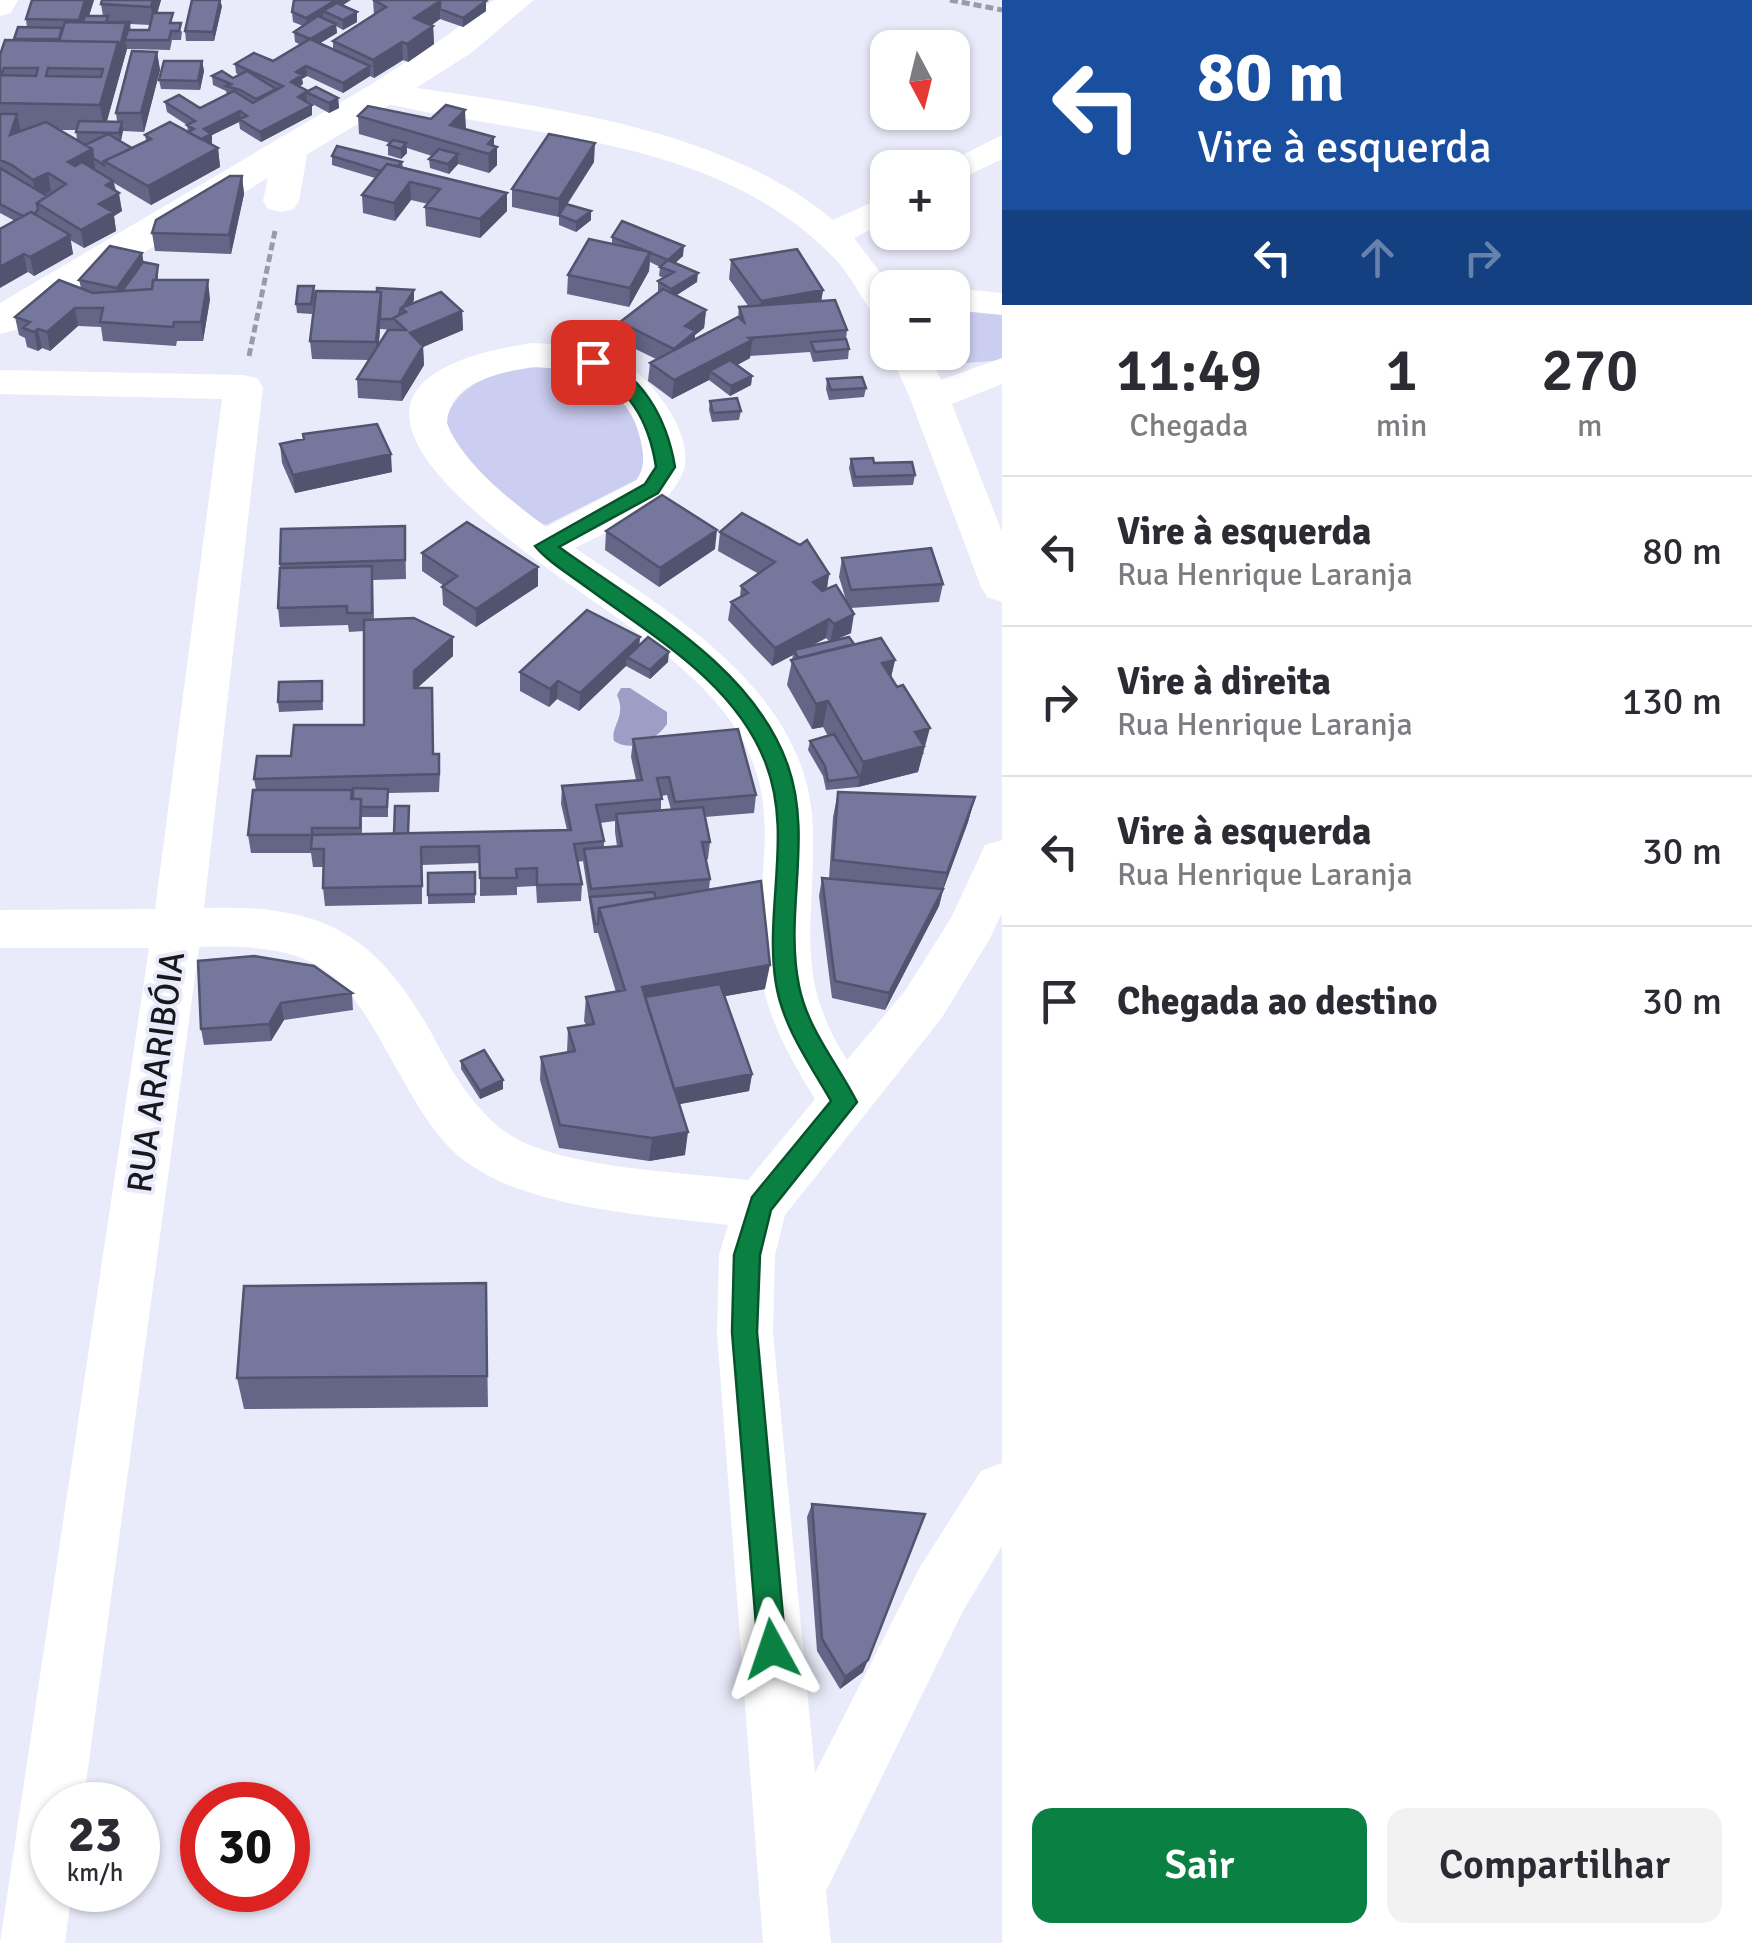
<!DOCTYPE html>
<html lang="pt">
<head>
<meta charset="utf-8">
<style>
  :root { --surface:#fff; --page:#f2f2f3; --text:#2b2b33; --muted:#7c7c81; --line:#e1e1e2; --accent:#0b8043 }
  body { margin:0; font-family:Signika,sans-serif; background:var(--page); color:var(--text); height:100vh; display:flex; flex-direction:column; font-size:38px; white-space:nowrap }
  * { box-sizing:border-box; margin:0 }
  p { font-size:32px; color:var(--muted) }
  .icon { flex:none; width:55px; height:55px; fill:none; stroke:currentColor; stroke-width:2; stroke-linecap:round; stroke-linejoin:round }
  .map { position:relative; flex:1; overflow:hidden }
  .side { display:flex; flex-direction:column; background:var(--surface); width:750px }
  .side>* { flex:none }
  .hud { background:#1a4fa0; color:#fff; overflow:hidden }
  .needle { width:65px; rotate:173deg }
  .fabs { position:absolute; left:870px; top:30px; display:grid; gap:20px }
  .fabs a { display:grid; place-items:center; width:100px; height:100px; border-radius:20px; background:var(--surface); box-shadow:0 2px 8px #0004; font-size:50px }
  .speed { position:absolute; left:30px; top:1782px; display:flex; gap:20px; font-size:50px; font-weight:700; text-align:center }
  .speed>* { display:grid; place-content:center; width:130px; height:130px; border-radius:50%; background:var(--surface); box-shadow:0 2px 8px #0004; line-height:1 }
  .speed small { font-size:25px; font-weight:400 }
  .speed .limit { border:15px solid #d22; background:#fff; color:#111 }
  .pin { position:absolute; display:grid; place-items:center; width:85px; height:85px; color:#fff; margin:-42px; border-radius:20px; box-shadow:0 5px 15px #0006 }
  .me { position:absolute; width:110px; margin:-55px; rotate:355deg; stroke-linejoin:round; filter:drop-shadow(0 0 8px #0008) }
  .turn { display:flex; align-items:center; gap:35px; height:210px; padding:0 30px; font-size:45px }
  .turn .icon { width:130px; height:130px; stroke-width:2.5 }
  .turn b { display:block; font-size:70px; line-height:85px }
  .lanes { display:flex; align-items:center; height:95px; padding:0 30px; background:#0003; justify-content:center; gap:50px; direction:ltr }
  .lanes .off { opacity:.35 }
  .eta { display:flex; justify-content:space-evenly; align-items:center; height:170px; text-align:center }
  .eta b { font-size:60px; font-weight:600; line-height:70px }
  .button { display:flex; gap:20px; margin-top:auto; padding:20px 30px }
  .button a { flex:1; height:115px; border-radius:20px; background:var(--accent); color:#fff; font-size:40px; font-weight:600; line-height:115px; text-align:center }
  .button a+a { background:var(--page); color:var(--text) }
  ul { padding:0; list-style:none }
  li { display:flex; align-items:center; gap:30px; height:150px; padding:0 30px; border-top:2px solid var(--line) }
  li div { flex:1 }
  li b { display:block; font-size:38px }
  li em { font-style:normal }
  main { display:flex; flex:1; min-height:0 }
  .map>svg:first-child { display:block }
</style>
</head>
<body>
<main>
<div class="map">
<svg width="1002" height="1943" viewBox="0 0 1002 1943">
  <rect width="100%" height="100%" fill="#eaebfa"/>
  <path fill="#cbcdf1" d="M953,307L1002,312V360L967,363L946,353L952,352Z
    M550,366C566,371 590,374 604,383C630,399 658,454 636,480L546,525C517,516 453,449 446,420C459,376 510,369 550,366Z"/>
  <path fill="#9c9ec6" d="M621,688H630L667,712V724C655,741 633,753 614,741C610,726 627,717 617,695Z"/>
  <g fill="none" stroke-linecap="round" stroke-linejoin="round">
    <path stroke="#9b9ba7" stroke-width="5" stroke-dasharray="8 4" stroke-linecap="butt" d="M950,0L1002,10
      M249,356L275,231"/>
    <path fill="#fff" fill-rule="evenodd" d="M0,0H18L11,13L0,16Z
      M383,83C528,105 717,123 833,220L888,195V221L854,238L892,288H888V320L875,317C862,299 851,276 836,260C716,133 527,139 371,100L366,93L371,86Z
      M292,134L304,137L309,144L299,201L294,209L281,212L268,209L263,201L275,144L280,137Z
      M1002,135V159L952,183V168H937Z
      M952,288L1002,293V315L952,310Z
      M532,343C563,344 593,348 621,362C651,376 694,434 684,469C682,477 674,489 669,495C656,511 596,537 575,548C676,616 812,695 813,833C815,926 793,975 847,1060L905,991L951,918L985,845L1002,840V913L989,940L941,1019L785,1215L775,1255L773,1333L815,1773L920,1567L981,1471L1002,1463V1546L964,1609L826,1891L831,1943H763L717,1333L719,1255L728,1225C652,1216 532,1209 469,1164C444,1147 426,1120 411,1094C347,983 340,942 199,947L83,1805H52V1890H72L65,1943H0L149,948H0V910L155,909L222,399L0,394V370L243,375L257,378L263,387L204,908C321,904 375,932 432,1034C451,1070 471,1106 504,1131C556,1169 683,1172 748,1180L815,1099C790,1058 765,1015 760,967C753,893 782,820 747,749C727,706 688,672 651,643C568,575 231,389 532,343ZM532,367C580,368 631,387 641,442C644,457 645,466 637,480L546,527C515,504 459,461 447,423C449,382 498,373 532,367Z
      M889,352H928L941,380L1002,358V384L952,404L1002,532V602L987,597L981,587L910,398Z"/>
    <path fill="#fff" fill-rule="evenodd" d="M494,0H534L471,53L396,101L15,330L0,334V303L370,85L445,37Z"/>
  </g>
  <path fill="#656687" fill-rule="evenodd" d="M94,0L89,16H103L101,4L102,0H161L157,13L174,23L182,32L181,40H172L170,50L127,49L107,121H117L116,113L157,52L160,70L144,132L123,131L121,141L132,148L146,141L145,135L188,132L187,125L167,112L165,102L200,108L227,95L226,91L213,85L212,76L233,78L239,75L236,73L235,64L273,61L301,45L295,42L294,32L303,26L293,22L292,12L342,6L357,22L343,30L336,26L337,33L319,44L333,50V41L374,15L373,0L486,11L463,27L440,19L432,25L433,26L434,44L408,62L403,60L374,78L370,76L343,93L307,76L302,79L303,84L300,86L308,91L338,98L339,108L329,113L307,101L312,105V115L261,142L240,129L239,122L212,135V143L210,144L218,148L220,167L151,205L114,183L122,211L114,216L116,231L84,248L70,240L73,254L34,276L28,272L15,221L0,213V55L15,40L14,39L27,28L26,19ZM130,24L150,25L149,30H131ZM59,130H76L77,141Z
    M222,6L214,41H186L185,31Z
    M202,61L204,71L200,90L161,89L159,80Z
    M358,116L465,129L494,137V146L497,147V165L489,173L458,164L449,174L430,168L429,159L432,156L407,148V153L401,159L388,155V145L390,143L359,134Z
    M332,156L402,162L403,167L507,193V211L480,238L426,226L425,207L428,204L411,200L395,221L363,213L362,195L375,178L332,165Z
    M594,162L567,205L591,211V220L576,232L559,225V217L512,207V189Z
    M242,176L244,194L231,254L155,251L152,233Z
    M612,237L683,256L675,263L697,282L676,295L706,310L704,328L695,335V339L738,318L739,307H749L729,279L731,260L823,290L821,301L847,330L846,339L849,349L848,359L813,362L810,352L750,356V358L737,365L752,376L751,385L730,396L709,380L672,399L648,381L650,363L656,359L619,341L620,322L660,292L658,291V281L664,278L659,276L660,267L650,262L649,271L629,307L567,294L568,275L612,244Z
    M142,253L143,262L158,265V280L210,299L203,341H177L176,346L103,341L101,327L78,326L50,351L42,348L38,351L27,347L25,338L19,335L15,317L81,288L79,280Z
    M314,286L315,296L312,314L297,313L296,304Z
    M414,300L412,303L462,311L463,330L423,347L424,365L402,401L358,398L357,379L369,360L312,359L310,341ZM380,329L393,330L379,344Z
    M827,379L866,388L864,397L829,400L826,389Z
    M710,401L741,411L739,420L712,422L709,410Z
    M303,434L392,472L295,493L282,463L280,444L303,439Z
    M851,459L915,475L913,485L853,487L849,468Z
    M405,526L406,579L373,580L374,620L453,637V656L417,688L433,754L440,772L439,792L388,793V817H362V834H394L409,806L408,833L567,830L561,804L562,786L636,780L631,757L633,739L756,795L754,813L705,817L710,842L708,859L706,860L710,879L709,890L765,989L725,996L752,1074L749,1091L679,1104L685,1155L649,1161L559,1148L540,1080L541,1057L567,1052L568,1028L586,1025L584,1021L586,997L616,992L598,933H594L583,861L577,862L582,884L581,901L537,903L536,886L517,887V895L480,896V863L422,865V904L325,906L323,888L324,867H313L311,853H251L248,835L256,790L254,779L291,756L364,725V631L349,632L348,625L280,627L278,608L280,564ZM667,795L671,810H661V796ZM615,821V832L617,846L604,847V841L600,823Z
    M606,531L715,549L659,587L605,550Z
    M720,532L829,574L827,589L846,600L839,577L842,558L943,584L939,602L851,608V633L835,640L854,644L895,660L891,677L924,754H922L918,772L858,787L826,790L823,776L808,750L810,741L828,736L823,727L812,729L787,685L793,655L772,666L728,620L731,602L740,597L741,586L759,574L718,551ZM826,638L830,642L809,647Z
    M422,553L538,567V586L476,627L443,605L442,587L444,586L422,571Z
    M640,637L639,646L668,662L650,679L626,666L579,711L557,699L549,707L520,691V672Z
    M322,681L323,710L279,712L278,702Z
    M838,792L975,797L968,822L943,890L939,906L885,1010L832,998L819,896L822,878L829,879L833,817Z
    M475,872V903L428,904V873Z
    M198,961L352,993L353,1010L284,1020L271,1041L204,1045L201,1029Z
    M461,1061L503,1089L480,1099L461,1069Z
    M486,1283L488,1407L244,1409L237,1378Z
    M812,1504L863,1672L840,1689L817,1651L807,1517Z"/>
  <path fill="#52536e" d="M85,0H94L82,38L79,20Z
    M153,0H161L154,25L151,7Z
    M220,0L222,6L214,41L213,32Z
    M336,0H351L329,14L323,11V17L306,28V18Z
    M440,1V19L415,36L414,18Z
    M486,1V11L463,27V18Z
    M357,12V22L343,30V20Z
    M126,23L129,40H125L127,49L104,131L100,105L118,42Z
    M336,24L337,33L310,49V39Z
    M433,26L434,44L408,62L407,44Z
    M402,42L403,60L374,78L373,60Z
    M157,52L160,70L144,132L141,113Z
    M202,61L204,71L200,90L198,81Z
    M306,66L307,76L302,79L303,84L292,91L291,82L296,72Z
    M370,66V76L343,93V83Z
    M306,92L307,101L298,106V97Z
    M338,98L339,108L329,113V103Z
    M312,105V115L261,142L260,132Z
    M465,110L466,129L450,125Z
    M240,111L241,121L239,119V122L212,135V143L198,150L204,129Z
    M17,114L21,132L10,135Z
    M122,122L123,131L120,143L119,133Z
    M494,137V150L497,147V165L489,173L488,144Z
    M406,143L407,153L401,159V149Z
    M595,143L594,162L558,217L559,199Z
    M218,148L220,167L151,205L148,186Z
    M92,149L95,168L71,180L68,162Z
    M458,154V164L449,174L448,164Z
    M48,173L51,191L36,199L33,180Z
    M242,176L244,194L231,254L229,235Z
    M113,181L116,195L119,193L122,211L114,216L116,231L84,248L81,230L99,204L106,185Z
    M410,182L411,200L395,221L394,203Z
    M507,193V211L480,238V219Z
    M591,211V220L576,232V222Z
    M70,235L73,254L34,276L30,257Z
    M684,246L683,256L667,270L668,260Z
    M650,252L649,271L629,307L630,288Z
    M142,253L145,271L119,300L117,288Z
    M24,254L28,272L0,288V267Z
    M698,273L697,282L671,299V289Z
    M208,280L210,299L203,341L201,322Z
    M414,290V300L406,314L402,309Z
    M823,290L820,309L759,320L761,301Z
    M381,292L380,329L377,360L376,342Z
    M75,308L78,326L50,351L47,332Z
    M706,310L704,328L695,335L694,350L672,367L674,349L685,326Z
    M462,311L463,330L423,347L424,365L402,401L401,382L410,333Z
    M38,329L42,348L38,351L34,332Z
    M752,340L750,358L717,376L710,371L709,380L672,399L674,380Z
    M752,376L751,385L730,396L731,386Z
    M391,454L392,472L295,493L293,475Z
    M717,530L715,549L659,587L660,568Z
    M538,567V586L476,627V609Z
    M829,574L826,593L810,600L813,582Z
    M854,614L851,633L830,642L834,624Z
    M829,619L826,638L796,654L794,650L793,655L772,666L775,648Z
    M453,637V656L415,690L414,671Z
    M640,637L638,655L627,657L626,666L579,711L580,693Z
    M669,652L668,662L650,679V670Z
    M895,660L889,686L882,663Z
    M558,681L557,699L549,707L550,689Z
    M828,701L823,727L812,729L816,704Z
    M930,728L918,772L858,787L863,762L915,732Z
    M975,797L968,822L943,890L939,906L885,1010L889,993L942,892L947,873Z
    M770,965L765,989L647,1010L642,987Z
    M281,1003L284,1020L271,1041L269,1024Z
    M752,1074L749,1091L670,1106L671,1089Z
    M503,1080V1089L480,1099V1091Z
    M688,1132L685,1155L649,1161L652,1138Z
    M868,1660L863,1672L840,1689L845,1677Z"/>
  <path fill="#75779d" stroke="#52536e" stroke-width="2.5" fill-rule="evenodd" d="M32,0H85L79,20L26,19Z
    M102,0H153L151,7L101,4Z
    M192,0H220L213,32L185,31Z
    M294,0H336L306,18L292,12Z
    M374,0H438L440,1L414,18L433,26L407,44L402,42L373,60L333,41L386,7Z
    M438,0H482L486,1L463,18L440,9V1Z
    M337,3L357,12L343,20L323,11Z
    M153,13H173L170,23H181L179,31H171L169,40H125L128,30H149Z
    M85,16H108L106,22H130L127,30L126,23L83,22Z
    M318,16L336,24L310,39L294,32Z
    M65,22L126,23L119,50L118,42L59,41Z
    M18,27L62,28L59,39H14Z
    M310,39L370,66L343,83L306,66L296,72L302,75L291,82L308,91L316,87L338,98L329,103L306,92L298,97L312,105L260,132L239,119L247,116L240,111L204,129L211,134L201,139L188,132L194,129L187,125L195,121L165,102L179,95L200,108L234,91L253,103L283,86L235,64L254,53L273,61Z
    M5,40L118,42L100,105L0,103V55ZM4,68H38L36,76L1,75ZM48,68L103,69L101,77L46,76Z
    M132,51L157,52L141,113H116Z
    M164,61H202L198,81L159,80Z
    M222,71L233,78L247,71L276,89L256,99L240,90L226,86L231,84L212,76Z
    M446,105L465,110L450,125L494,137L488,144L497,147L489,154L358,116L368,106L431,119Z
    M0,114H17L10,135L46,122L92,149L68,162L75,166L82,162L113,181L106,185L119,193L99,204L113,212L81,230L37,203L66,184L48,173L33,180L12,165L0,160Z
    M79,121L122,122L119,133L76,132Z
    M170,122L218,148L148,186L104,161L151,139L145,135Z
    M108,134L132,148L104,161V165L93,158L92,149L85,145Z
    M549,134L595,143L559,199L512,189Z
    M393,140L406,143L401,149L388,145Z
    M337,146L402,162L398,166L387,164L381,171L332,156Z
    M439,149L458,154L448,164L429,159Z
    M387,164L507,193L480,219L425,207L440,189L410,182L394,203L362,195Z
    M0,168L47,196L37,203L38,210L34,214L31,212L23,216L0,204Z
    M230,176H242L229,235L152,233L156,220Z
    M566,204L591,211L576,222L559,215Z
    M31,212L70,235L30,257L24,254L0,267V229Z
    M622,221L684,246L668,260L612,237Z
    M589,239L650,252L630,288L568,275Z
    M110,246L142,253L117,288L79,280Z
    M797,249L823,290L761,301L731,260Z
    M668,260L698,273L671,289L658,281L674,272L660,267Z
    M143,262L158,265L156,280H153L152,289L122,291Z
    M59,280L93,293L152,289L153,280H208L201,322H174L173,327L100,322L103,308H75L47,332L38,329L34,332L23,328L30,322L15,317Z
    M298,286H314L311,304H296Z
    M377,288L414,290L404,306L401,308L399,315L393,318L394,319H380L381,292H377Z
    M663,289L706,310L685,326L696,331L674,349L620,322Z
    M316,291L381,292L376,342L310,341Z
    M441,292L462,311L410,333L423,346L401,382L357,379L388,330H406L393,318L406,312L401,308Z
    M835,300L847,330L749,338L752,340L674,380L650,363L738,317L744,322L739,307Z
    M846,339L849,349L815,352L811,342Z
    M730,360L752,376L731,386L710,371Z
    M862,377L866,388L831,390L827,379Z
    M737,398L741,411L713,413L710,401Z
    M377,424L391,454L293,475L280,444L304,439L303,434Z
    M873,458L874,463L912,462L915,475L855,477L851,459Z
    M662,495L717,530L660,568L606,531Z
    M742,513L800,545L807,540L829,574L813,582L822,591L836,585L854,614L834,624L829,619L775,648L731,602L748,593L741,586L775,562L720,532Z
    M467,522L538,567L476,609L442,587L457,576L422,553Z
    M405,526V560L280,564L281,529Z
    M931,548L943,584L851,590L842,558Z
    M372,566V613H347V606L278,608L280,568Z
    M587,610L640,637L580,693L558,681L550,689L520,672Z
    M414,618L453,637L414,671V688H432L433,754H439V774L254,779L257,756H291L294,725H364V620Z
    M648,637L669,652L650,670L627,657Z
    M849,637L854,644L798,658L794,650Z
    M881,638L895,660L882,663L897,687L903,685L930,728L915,732L924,746L863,762L828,701L816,704L791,660Z
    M322,681V701L278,702L279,682Z
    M738,729L756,795L675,802L669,777L657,778L662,799L596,805L604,841L574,844L582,884L537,885V868L516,869L517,878H480L479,846L421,847L422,886L323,888L324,849H311L312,835H248L253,790H352L351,799H361L360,828H312V835L571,830L562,786L642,780L633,739Z
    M834,734L860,777L828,781L825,766L810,741Z
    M353,788L388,789L387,807H361V799H353Z
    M838,792L975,797L947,873L833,860Z
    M395,806H409L408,833L394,834Z
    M703,807L710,842H702L710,879L591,889L584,849L622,846L616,814Z
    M475,872V894L428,895V873Z
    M822,878L943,889L889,993L835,981Z
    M761,881L770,965L642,987L688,1132L652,1138L560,1125L541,1057L575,1051L568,1028L594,1024L586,997L625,990L599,908Z
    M654,892L656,898L599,908L598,924H595L590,897Z
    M254,956L314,966L352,993L281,1003L269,1024L201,1029L198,961Z
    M720,984L752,1074L674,1089L645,997Z
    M484,1050L503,1080L480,1091L461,1061Z
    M486,1283L487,1376L237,1378L244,1286Z
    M812,1504L925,1514L868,1660L845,1677L822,1639Z"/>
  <path fill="#0b8043" stroke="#07532c" stroke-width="2.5" d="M593,356C642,371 667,419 675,467L658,493L559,547C640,606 753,665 788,766C813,838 784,913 799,986C808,1030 837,1063 857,1102L771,1210L760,1255L757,1332L786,1649L782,1659L772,1663L762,1659L758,1649L732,1332L734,1255L752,1197L831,1101C810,1064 783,1027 776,984C764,911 793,834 766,764C736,684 654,637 589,589C572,576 549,563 535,546L645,484L656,467C649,420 629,387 586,366V358Z"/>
  <g text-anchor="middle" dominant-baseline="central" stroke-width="8" stroke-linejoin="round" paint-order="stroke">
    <g font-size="35" fill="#17171c" stroke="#eaebfa">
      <text transform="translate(156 1072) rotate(-82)">RUA ARARIBÓIA</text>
    </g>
  </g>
</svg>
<div class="fabs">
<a><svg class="needle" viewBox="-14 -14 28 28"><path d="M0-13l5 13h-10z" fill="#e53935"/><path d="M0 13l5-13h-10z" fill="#7c7c81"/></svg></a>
<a>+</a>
<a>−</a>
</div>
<div class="speed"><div>23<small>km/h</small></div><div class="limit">30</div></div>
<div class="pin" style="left:593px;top:362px;background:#d93025"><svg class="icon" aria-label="arrive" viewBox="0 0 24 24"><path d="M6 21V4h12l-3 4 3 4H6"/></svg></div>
<svg class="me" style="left:772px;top:1649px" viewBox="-20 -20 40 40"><path d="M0-17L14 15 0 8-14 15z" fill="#0b8043" stroke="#fff" stroke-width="4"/></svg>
</div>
<section class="side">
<div class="hud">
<div class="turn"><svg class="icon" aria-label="left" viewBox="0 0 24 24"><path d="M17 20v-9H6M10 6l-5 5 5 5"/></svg><div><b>80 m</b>Vire à esquerda</div></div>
<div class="lanes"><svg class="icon" aria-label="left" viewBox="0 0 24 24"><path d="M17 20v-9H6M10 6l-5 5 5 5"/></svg><svg class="icon off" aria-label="ahead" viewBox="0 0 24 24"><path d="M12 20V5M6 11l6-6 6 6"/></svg><svg class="icon off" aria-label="right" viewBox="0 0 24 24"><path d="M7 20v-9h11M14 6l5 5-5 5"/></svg></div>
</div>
<div class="eta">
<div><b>11:49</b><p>Chegada</p></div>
<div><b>1</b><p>min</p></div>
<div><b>270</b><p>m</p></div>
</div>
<ul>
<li><svg class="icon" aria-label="left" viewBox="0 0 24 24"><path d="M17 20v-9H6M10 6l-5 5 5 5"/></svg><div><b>Vire à esquerda</b><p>Rua Henrique Laranja</p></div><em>80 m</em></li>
<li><svg class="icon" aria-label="right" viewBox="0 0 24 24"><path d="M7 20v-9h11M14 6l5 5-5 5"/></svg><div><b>Vire à direita</b><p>Rua Henrique Laranja</p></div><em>130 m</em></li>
<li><svg class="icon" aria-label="left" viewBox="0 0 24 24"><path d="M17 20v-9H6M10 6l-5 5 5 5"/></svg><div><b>Vire à esquerda</b><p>Rua Henrique Laranja</p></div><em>30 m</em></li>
<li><svg class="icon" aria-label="arrive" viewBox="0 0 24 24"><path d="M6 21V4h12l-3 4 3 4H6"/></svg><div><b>Chegada ao destino</b></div><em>30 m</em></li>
</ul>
<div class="button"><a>Sair</a><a>Compartilhar</a></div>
</section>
</main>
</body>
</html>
